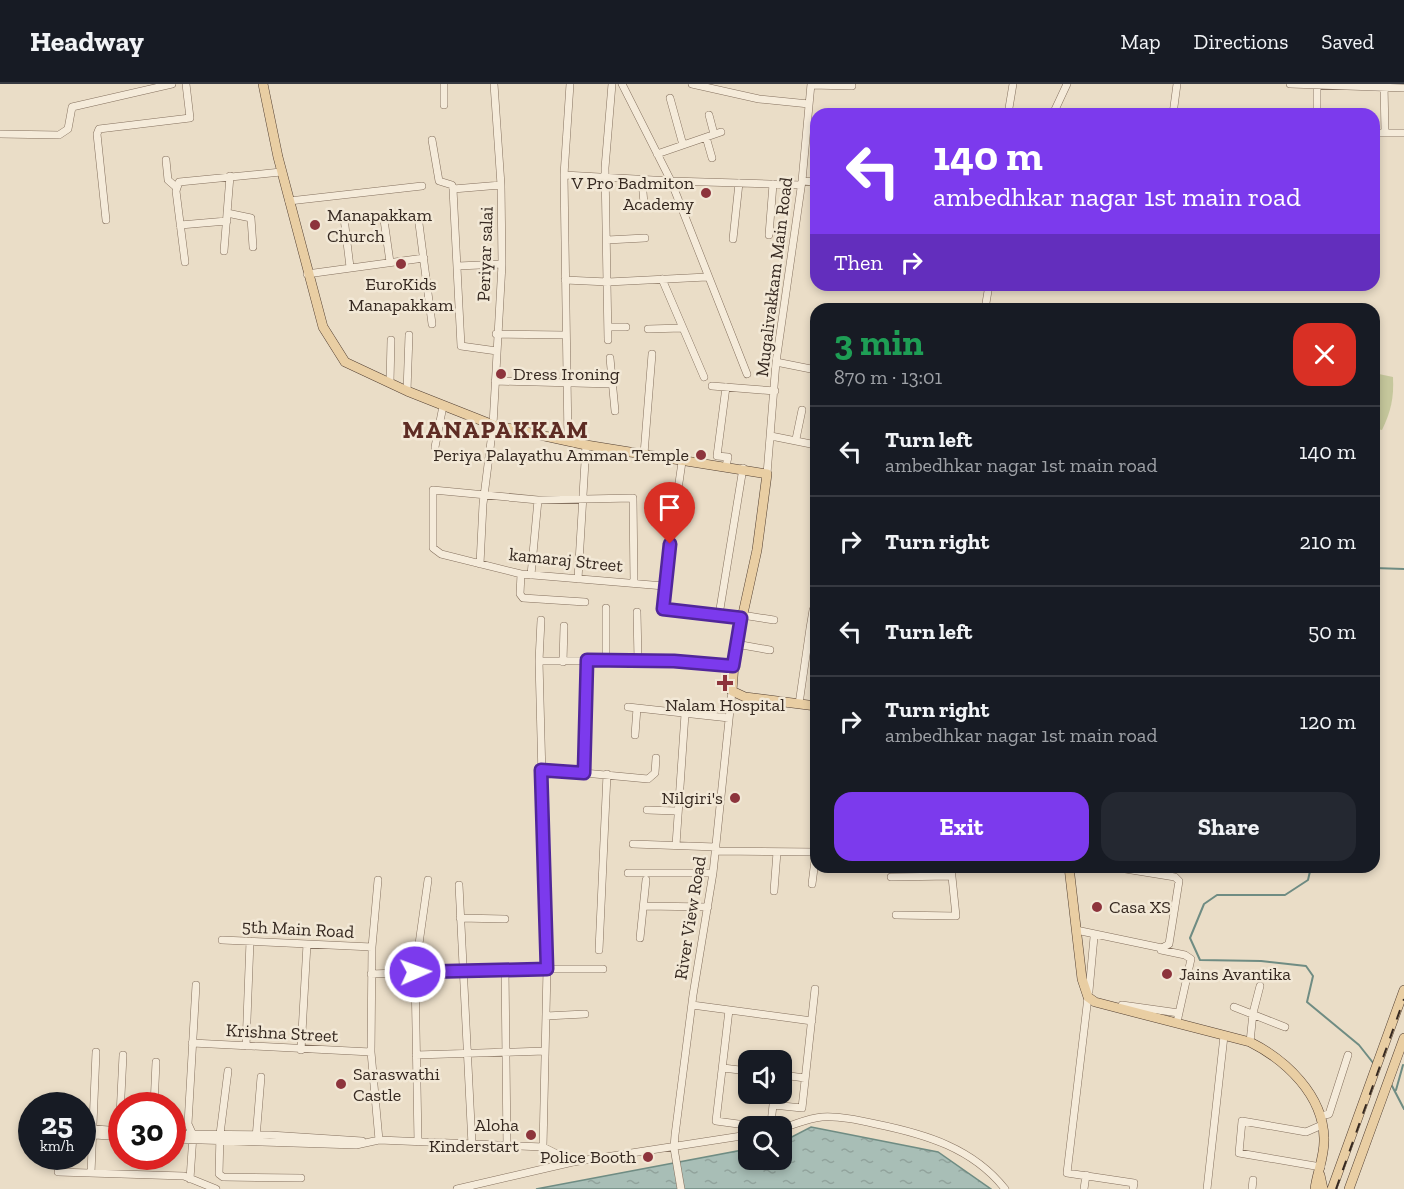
<!DOCTYPE html>
<html lang="en">
<head>
<meta charset="utf-8">
<style>
  :root { --surface:#171b24; --page:#242831; --text:#f1f3f6; --muted:#9ea1a6; --line:#363941; --accent:#7c3aed }
  body { margin:0; font-family:"Zilla Slab",serif; background:var(--page); color:var(--text); height:100vh; display:flex; flex-direction:column; font-size:22px; white-space:nowrap }
  * { box-sizing:border-box; margin:0 }
  p { font-size:20px; color:var(--muted) }
  .icon { flex:none; width:33px; height:33px; fill:none; stroke:currentColor; stroke-width:2; stroke-linecap:round; stroke-linejoin:round }
  .map { position:relative; flex:1; overflow:hidden }
  .details { position:absolute; left:810px; top:219px; width:570px; height:570px; display:flex; flex-direction:column; background:var(--surface); border-radius:18px; box-shadow:0 3px 9px #0003 }
  .details>* { flex:none }
  .top-card { position:absolute; left:810px; top:24px; width:570px; height:183px; border-radius:18px; box-shadow:0 3px 9px #0003; background:#7c3aed; color:#fff; overflow:hidden }
  .buttons { position:absolute; left:738px; top:966px; display:grid; gap:12px }
  .buttons a { display:grid; place-items:center; width:54px; height:54px; border-radius:12px; background:var(--surface); box-shadow:0 3px 9px #0003; font-size:30px }
  .speed { position:absolute; left:18px; top:1008px; display:flex; gap:12px; font-size:30px; font-weight:700; text-align:center }
  .speed>* { display:grid; place-content:center; width:78px; height:78px; border-radius:50%; background:var(--surface); box-shadow:0 3px 9px #0003; line-height:1 }
  .speed small { font-size:15px; font-weight:400 }
  .speed .limit { border:9px solid #d22; background:#fff; color:#111 }
  .pin { position:absolute; display:grid; place-items:center; width:51px; height:51px; color:#fff; margin:-62px -26px; border-radius:50% 50% 50% 0; rotate:-45deg; box-shadow:0 0 6px #0007 }
  .pin .icon { rotate:45deg }
  .me { position:absolute; width:66px; margin:-33px; rotate:88deg; stroke-linejoin:round; filter:drop-shadow(0 0 4px #0008) }
  .turn { display:flex; align-items:center; gap:21px; height:126px; padding:0 24px; font-size:27px }
  .turn .icon { width:78px; height:78px; stroke-width:2.5 }
  .turn b { display:block; font-size:42px; line-height:51px }
  .then { display:flex; align-items:center; height:57px; padding:0 24px; background:#0003; gap:12px; font-size:22px }
  .round { display:grid; place-items:center; flex:none; width:63px; height:63px; border-radius:18px; background:var(--page) }
  .head { display:flex; align-items:center; justify-content:space-between; height:102px; padding:0 24px }
  h1 { font-size:36px; font-weight:700; line-height:45px; color:#1e9e55 }
  .action { display:flex; gap:12px; margin-top:auto; padding:12px 24px }
  .action a { flex:1; height:69px; border-radius:18px; background:var(--accent); color:#fff; font-size:24px; font-weight:700; line-height:69px; text-align:center }
  .action a+a { background:var(--page); color:var(--text) }
  ul { padding:0; list-style:none }
  li { display:flex; align-items:center; gap:18px; height:90px; padding:0 24px; border-top:2px solid var(--line) }
  li div { flex:1 }
  li b { display:block; font-size:22px }
  li em { font-style:normal }
  header { display:flex; align-items:center; gap:36px; box-sizing:border-box; height:84px; padding:0 30px; background:var(--surface); border-bottom:2px solid var(--line) }
  header strong { font-size:28px }
  nav { display:flex; gap:33px; margin-inline-start:auto; font-size:21px }
  .map>svg:first-child { display:block }
</style>
</head>
<body>
<header>
<strong>Headway</strong>
<nav><a>Map</a><a>Directions</a><a>Saved</a></nav>
</header>
<div class="map">
<svg width="1404" height="1105" viewBox="0 0 1404 1105">
  <defs>
    <pattern id="water-ripples" width="26" height="14" patternUnits="userSpaceOnUse" patternTransform="scale(1.5)"><rect width="26" height="14" fill="#a8beb6"/><path d="M2 4q2-2 4 0t4 0M15 11q2-2 4 0t4 0" fill="none" stroke="#91a39c"/></pattern>
  </defs>
  <rect width="100%" height="100%" fill="#eaddc7"/>
  <path fill="#c5c79c" d="M1374,289L1393,293C1394,314 1391,327 1382,346L1374,344Z"/>
  <path fill="url(#water-ripples)" stroke="#6f8c83" stroke-width="1.5" d="M811,1043L938,1068L991,1105H536L748,1065V1076H782V1058Z"/>
  <g fill="none" stroke-linecap="round" stroke-linejoin="round">
    <path stroke="#6f8c83" stroke-width="2" d="M1374,484L1404,485
      M1311,783L1308,796L1285,811H1217L1204,820L1190,854L1200,876L1261,877L1306,882L1313,892L1307,918L1359,961L1374,980
      M1391,1000L1404,1025
      M1396,1006L1403,981"/>
    <defs>
      <path id="minor" d="M444,0V21
        M692,0L759,15L809,20
        M1290,0L1404,4
        M1384,0L1385,49H1404
        M811,1L852,2
        M670,14L683,61
        M1008,30L1013,0
        M1053,30L1067,0
        M1173,30L1177,0
        M1317,30V0
        M709,31L714,50
        M1374,49H1385
        M0,50L59,51L68,45L72,23L172,0
        M706,53L712,74
        M432,56L439,97L452,101L453,105L461,262L497,267
        M657,70L721,48
        M166,76L168,96L176,103
        M564,91L671,97L622,0
        M642,96L644,120
        M802,97L816,98
        M453,105L501,101
        M289,117L422,102
        M227,129L251,134L253,163
        M418,132L432,240
        M344,134L350,183
        M106,136L97,50L99,45L190,34L186,0
        M384,136L390,178
        M180,141L227,137
        M769,151L773,100
        M733,155L739,99
        M607,156L645,154
        M224,167L230,92
        M185,178L176,107L179,98L281,88
        M458,182L502,180
        M307,190L424,174
        M662,195L704,293
        M565,196L608,198L707,193
        M919,202V201
        M985,225L989,201
        M608,243H626
        M648,245L682,244
        M496,250L565,251
        M608,256L605,84L612,0
        M610,274L615,327
        M776,278L816,286
        M747,290L671,97L801,101
        M495,297L612,300
        M390,298L391,256
        M712,302L775,307
        M726,303L717,372L728,373L726,382
        M407,307L409,251
        M771,352L816,361
        M796,355L802,326
        M568,357L564,91L570,0
        M435,363L443,322
        M644,370L652,270
        M767,390L776,278L802,97L811,0
        M480,480L483,420L493,341L502,180L501,101L494,0
        M521,490L520,510L523,514L585,518
        M531,491L538,416
        M578,495L586,361
        M634,498L633,414L538,416L433,406V464L441,470L521,490L664,502L662,525L741,534
        M664,502L682,378
        M637,528L638,576
        M719,531L743,384
        M742,531L774,536
        M810,544L813,526
        M736,560L770,566
        M587,576L584,689L648,695L655,689L656,674
        M606,576V524
        M539,577L541,536
        M563,578L564,542
        M799,620L810,544L816,545
        M628,623L729,634
        M635,651L637,624
        M541,686L584,689
        M647,726L677,727
        M633,760L716,763
        M676,761L685,630
        M716,767L816,768V763
        M628,789H713
        M891,793L951,792
        M378,796L372,863L371,968L379,1056
        M812,800L816,768
        M459,801L472,1061
        M774,807L777,768
        M645,822L708,823
        M896,831L956,832L951,783
        M460,834L505,835
        M1076,846L1162,864L1169,860L1179,797L1175,793L1113,783
        M640,854L646,796
        M222,856L372,863
        M599,866L607,690
        M1161,866L1185,871L1191,875L1177,938
        M505,885L507,1062
        M371,890L505,885H603
        M1089,907L1094,853
        M1088,913L1067,1089L1134,1099L1133,1105
        M692,921L812,937
        M1122,921L1179,929
        M1234,923L1285,943
        M729,926L716,1037L753,1042
        M546,932L585,930
        M1250,958L1253,929L1260,902
        M192,959L371,968
        M246,962L250,857
        M301,966L307,860
        M416,971L545,967
        M723,984L748,987
        M228,987L220,1050L219,1090L223,1093L301,1094
        M782,991L805,994
        M154,1022L156,978
        M1321,1032L1329,1030L1348,971
        M760,1042L771,1039L773,1021L802,1024L815,905
        M82,1044L122,1047
        M782,1044C794,1041 808,1034 822,1033C840,1032 858,1036 876,1040C925,1050 973,1064 1005,1105
        M82,1050L122,1053
        M172,1050L270,1051L362,1057
        M119,1052L123,971
        M256,1054L261,993
        M172,1055L356,1061L379,1056L543,1063L573,1078L748,1051
        M418,1058L415,888L428,796
        M543,1063L547,885L539,577L638,576L733,582
        M1321,1083L1239,1069L1242,1037L1306,1048L1322,1041
        M58,1088L184,1092L216,1105
        M91,1089L96,968
        M190,1095L193,1051L188,1040L196,901
        M457,1105L573,1078
        M681,1105L674,1064L675,1051L693,911L713,789L732,607
        M1084,1105L1086,1091
        M1207,1105L1224,952
        M1252,1105L1253,1096"/>
      <path id="major" d="M263,0L278,73L323,243L345,278L407,307L493,341L586,361L767,390L757,466L735,566L732,607L745,613L816,622
        M1069,783L1082,895L1088,913L1095,918L1250,958C1286,976 1323,1011 1324,1054C1325,1072 1317,1088 1315,1105
        M1320,1091L1323,1105
        M1332,1105L1404,906
        M1349,1105L1404,954"/>
    </defs>
    <use href="#minor" stroke="#84705e" stroke-width="8"/>
    <use href="#major" stroke="#523f32" stroke-width="10"/>
    <use href="#minor" stroke="#f5ebda" stroke-width="7"/>
    <use href="#major" stroke="#e9cea3" stroke-width="9"/>
    <path stroke="#362921" stroke-width="2" stroke-dasharray="10 10" stroke-linecap="butt" d="M1336,1105L1404,915"/>
  </g>
  <g fill="none" stroke-linecap="round" stroke-linejoin="round">
    <defs>
      <path id="route" d="M415,888L547,885L541,686L584,689L587,576L674,577L733,582L741,534L663,525L670,460"/>
    </defs>
    <use href="#route" stroke="#51269a" stroke-width="15"/>
    <use href="#route" stroke="#7c3aed" stroke-width="10"/>
  </g>
  <g fill="#8d343c" stroke="#f2e8d6" stroke-width="2">
    <circle cx="706" cy="109" r="6"/>
    <circle cx="315" cy="141" r="6"/>
    <circle cx="401" cy="180" r="6"/>
    <circle cx="501" cy="290" r="6"/>
    <circle cx="701" cy="371" r="6"/>
    <path d="M722 590h6v6h6v6h-6v6h-6v-6h-6v-6h6z"/>
    <circle cx="735" cy="714" r="6"/>
    <circle cx="1097" cy="823" r="6"/>
    <circle cx="1167" cy="890" r="6"/>
    <circle cx="341" cy="1000" r="6"/>
    <circle cx="531" cy="1051" r="6"/>
    <circle cx="648" cy="1073" r="6"/>
  </g>
  <g text-anchor="middle" dominant-baseline="central" stroke-width="5" stroke-linejoin="round" paint-order="stroke">
    <g font-size="18" fill="#362921" stroke="#f2e8d6" text-anchor="end">
      <text x="694" y="99">V Pro Badmiton<tspan x="694" dy="21">Academy</tspan></text>
      <text x="327" y="131" text-anchor="start">Manapakkam<tspan x="327" dy="21">Church</tspan></text>
      <text x="401" y="200" text-anchor="middle">EuroKids<tspan x="401" dy="21">Manapakkam</tspan></text>
      <text x="513" y="290" text-anchor="start">Dress Ironing</text>
      <text x="689" y="371">Periya Palayathu Amman Temple</text>
      <text x="725" y="621" text-anchor="middle">Nalam Hospital</text>
      <text x="723" y="714">Nilgiri's</text>
      <text x="1109" y="823" text-anchor="start">Casa XS</text>
      <text x="1179" y="890" text-anchor="start">Jains Avantika</text>
      <text x="353" y="990" text-anchor="start">Saraswathi<tspan x="353" dy="21">Castle</tspan></text>
      <text x="519" y="1041">Aloha<tspan x="519" dy="21">Kinderstart</tspan></text>
      <text x="636" y="1073">Police Booth</text>
    </g>
    <g font-size="18" fill="#362921" stroke="#f2e8d6">
      <text transform="translate(485 170) rotate(-88)">Periyar salai</text>
      <text transform="translate(774 193) rotate(-83)">Mugalivakkam Main Road</text>
      <text transform="translate(566 476) rotate(6)">kamaraj Street</text>
      <text transform="translate(690 834) rotate(-81)">River View Road</text>
      <text transform="translate(298 845) rotate(3)">5th Main Road</text>
      <text transform="translate(282 949) rotate(3)">Krishna Street</text>
    </g>
    <g font-size="24" font-weight="bold" letter-spacing="1.5" fill="#5e2c24" stroke="#f2e8d6">
      <text x="496" y="345">MANAPAKKAM</text>
    </g>
  </g>
</svg>
<div class="buttons">
<a><svg class="icon" aria-label="sound" viewBox="0 0 24 24"><path d="M4 9h4l5-4v14l-5-4H4zM17 9q2 3 0 6"/></svg></a>
<a><svg class="icon" aria-label="search" viewBox="0 0 24 24"><circle cx="10" cy="10" r="6"/><path d="M15 15l6 6"/></svg></a>
</div>
<div class="speed"><div>25<small>km/h</small></div><div class="limit">30</div></div>
<div class="pin" style="left:670px;top:460px;background:#d93025"><svg class="icon" aria-label="arrive" viewBox="0 0 24 24"><path d="M6 21V4h12l-3 4 3 4H6"/></svg></div>
<svg class="me" style="left:415px;top:888px" viewBox="-20 -20 40 40"><circle r="17" fill="#7c3aed" stroke="#fff" stroke-width="3"/><path d="M0-11L8 9 0 5-8 9z" fill="#fff"/></svg>
<div class="top-card">
<div class="turn"><svg class="icon" aria-label="left" viewBox="0 0 24 24"><path d="M17 20v-9H6M10 6l-5 5 5 5"/></svg><div><b>140 m</b>ambedhkar nagar 1st main road</div></div>
<div class="then">Then<svg class="icon" aria-label="right" viewBox="0 0 24 24"><path d="M7 20v-9h11M14 6l5 5-5 5"/></svg></div>
</div>
<section class="details">
<div class="head"><div><h1>3 min</h1><p>870 m · 13:01</p></div><a class="round" style="background:#d93025;color:#fff"><svg class="icon" aria-label="close" viewBox="0 0 24 24"><path d="M6 6l12 12M18 6L6 18"/></svg></a></div>
<ul>
<li><svg class="icon" aria-label="left" viewBox="0 0 24 24"><path d="M17 20v-9H6M10 6l-5 5 5 5"/></svg><div><b>Turn left</b><p>ambedhkar nagar 1st main road</p></div><em>140 m</em></li>
<li><svg class="icon" aria-label="right" viewBox="0 0 24 24"><path d="M7 20v-9h11M14 6l5 5-5 5"/></svg><div><b>Turn right</b></div><em>210 m</em></li>
<li><svg class="icon" aria-label="left" viewBox="0 0 24 24"><path d="M17 20v-9H6M10 6l-5 5 5 5"/></svg><div><b>Turn left</b></div><em>50 m</em></li>
<li><svg class="icon" aria-label="right" viewBox="0 0 24 24"><path d="M7 20v-9h11M14 6l5 5-5 5"/></svg><div><b>Turn right</b><p>ambedhkar nagar 1st main road</p></div><em>120 m</em></li>
</ul>
<div class="action"><a>Exit</a><a>Share</a></div>
</section>
</div>
</body>
</html>
